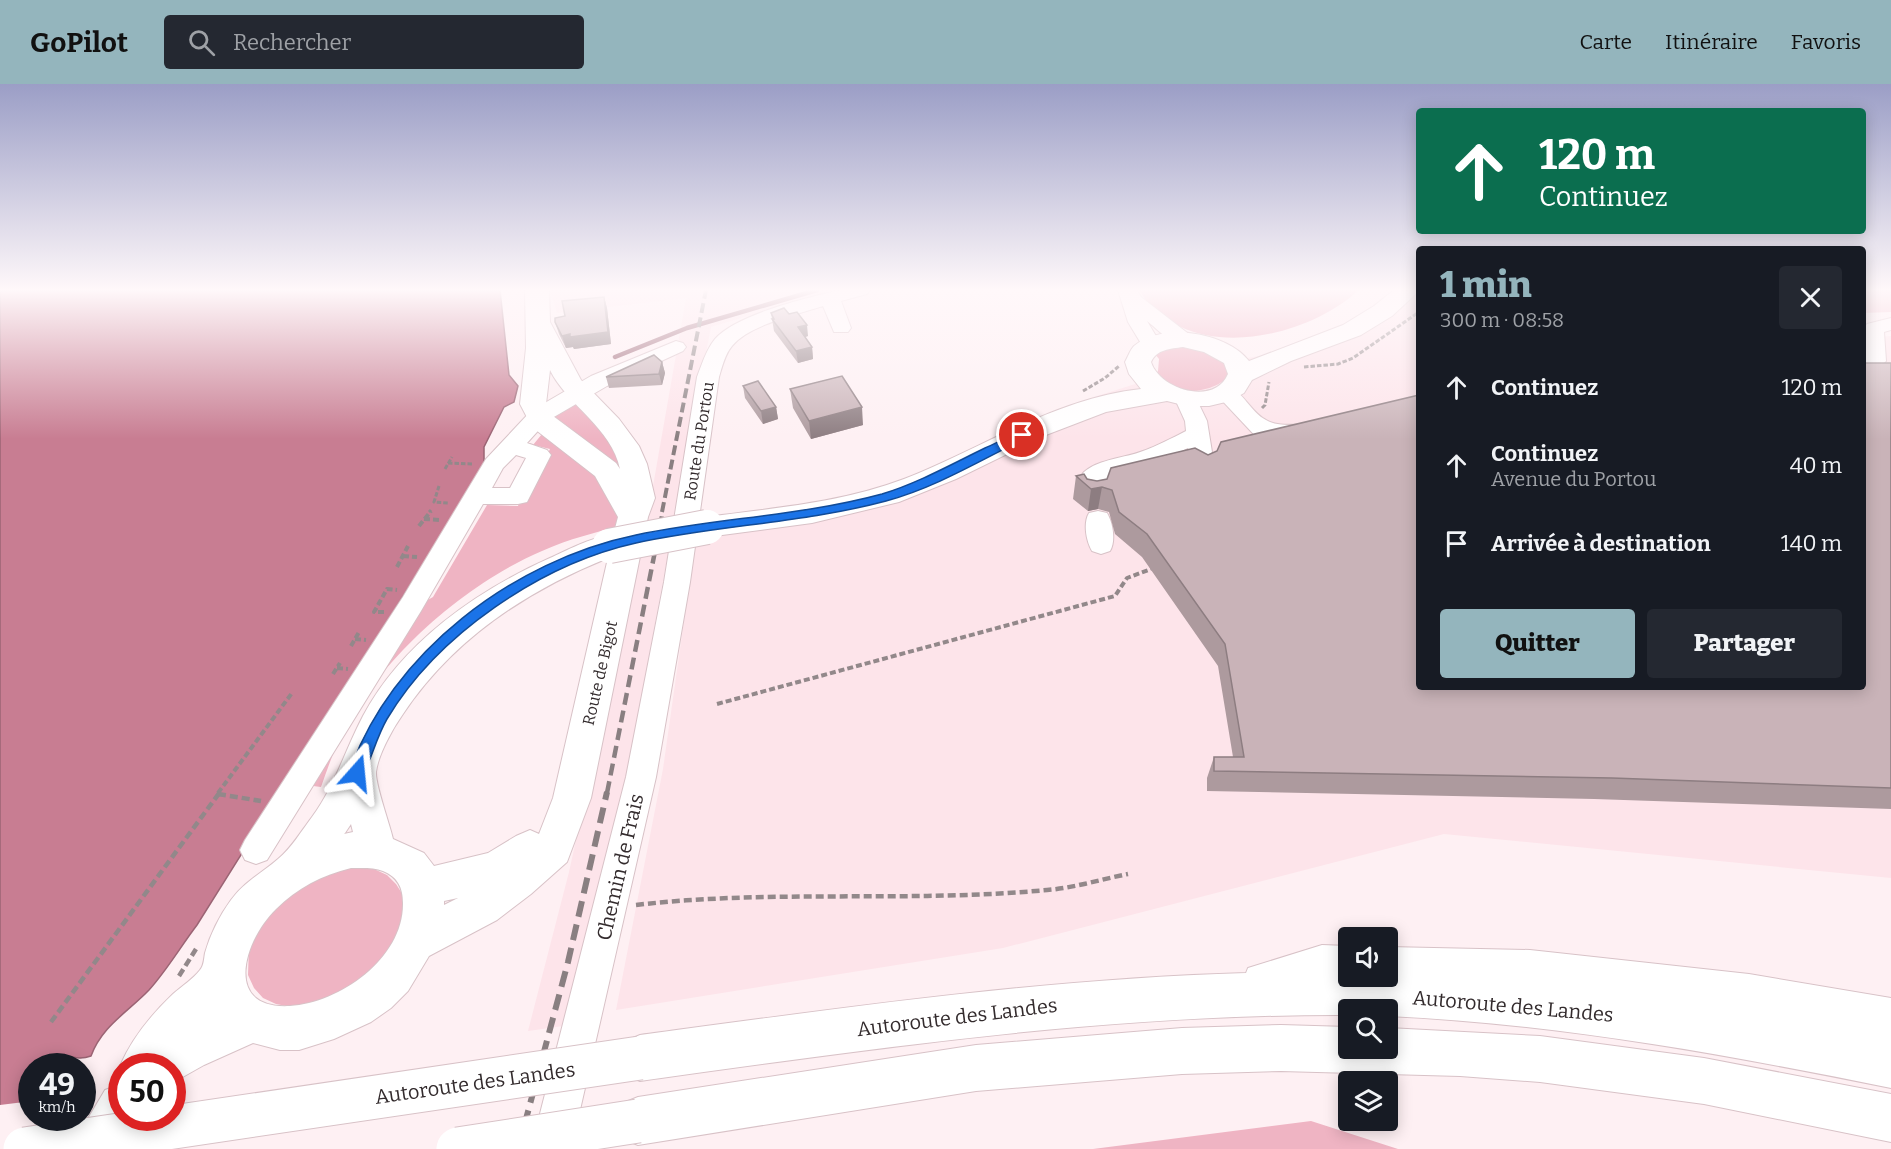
<!DOCTYPE html>
<html lang="fr">
<head>
<meta charset="utf-8">
<style>
  :root { --surface:#171b24; --page:#242831; --text:#f1f3f6; --muted:#9ea1a6; --accent:#94b5bd }
  body { margin:0; font-family:Bitter,serif; background:var(--page); color:var(--text); height:100vh; display:flex; flex-direction:column; font-size:22px; white-space:nowrap }
  * { box-sizing:border-box; margin:0 }
  p { font-size:20px; color:var(--muted) }
  .icon { flex:none; width:33px; height:33px; fill:none; stroke:currentColor; stroke-width:2; stroke-linecap:round; stroke-linejoin:round }
  .map { position:relative; flex:1; overflow:hidden }
  .drawer { position:absolute; left:1416px; top:162px; width:450px; height:444px; display:flex; flex-direction:column; background:var(--surface); border-radius:6px; box-shadow:0 3px 15px #0003 }
  .drawer>* { flex:none }
  .hud { position:absolute; left:1416px; top:24px; width:450px; height:126px; border-radius:6px; box-shadow:0 3px 15px #0003; background:#0b6e4f; color:#fff; overflow:hidden }
  .buttons { position:absolute; left:1338px; top:843px; display:grid; gap:12px }
  .buttons a { display:grid; place-items:center; width:60px; height:60px; border-radius:6px; background:var(--surface); box-shadow:0 3px 15px #0003; font-size:30px }
  .speed { position:absolute; left:18px; top:969px; display:flex; gap:12px; font-size:30px; font-weight:700; text-align:center }
  .speed>* { display:grid; place-content:center; width:78px; height:78px; border-radius:50%; background:var(--surface); box-shadow:0 3px 15px #0003; line-height:1 }
  .speed small { font-size:15px; font-weight:400 }
  .speed .limit { border:9px solid #d22; background:#fff; color:#111 }
  .pin { position:absolute; display:grid; place-items:center; width:51px; height:51px; color:#fff; margin:-26px; border:3px solid #fff; border-radius:50%; box-shadow:0 2px 6px #0007 }
  .me { position:absolute; width:66px; margin:-33px; rotate:18deg; stroke-linejoin:round; filter:drop-shadow(0 0 4px #0008) }
  .turn { display:flex; align-items:center; gap:21px; height:126px; padding:0 24px; font-size:27px }
  .turn .icon { width:78px; height:78px; stroke-width:2.5 }
  .turn b { display:block; font-size:42px; line-height:51px }
  .round { display:grid; place-items:center; flex:none; width:63px; height:63px; border-radius:6px; background:var(--page) }
  .overview { display:flex; align-items:center; justify-content:space-between; height:102px; padding:0 24px }
  h1 { font-size:36px; font-weight:800; line-height:45px; color:var(--accent) }
  .cta { display:flex; gap:12px; margin-top:auto; padding:12px 24px }
  .cta a { flex:1; height:69px; border-radius:6px; background:var(--accent); color:#111; font-size:24px; font-weight:800; line-height:69px; text-align:center }
  .cta a+a { background:var(--page); color:var(--text) }
  ul { padding:0; list-style:none }
  li { display:flex; align-items:center; gap:18px; height:78px; padding:0 24px }
  li div { flex:1 }
  li b { display:block; font-size:22px }
  li em { font-style:normal }
  header { display:flex; align-items:center; gap:36px; box-sizing:border-box; height:84px; padding:0 30px; background:var(--accent); color:#111 }
  header strong { font-size:28px }
  nav { display:flex; gap:33px; margin-inline-start:auto; font-size:21px }
  .search { width:420px; height:54px; background:var(--page); display:flex; align-items:center; gap:15px; box-sizing:border-box; padding:0 21px; border-radius:6px; color:var(--muted); font-size:22px }
  .map>svg:first-child { display:block }
</style>
</head>
<body>
<header>
<strong>GoPilot</strong>
<div class="search"><svg class="icon" aria-label="search" viewBox="0 0 24 24"><circle cx="10" cy="10" r="6"/><path d="M15 15l6 6"/></svg>Rechercher</div>
<nav><a>Carte</a><a>Itinéraire</a><a>Favoris</a></nav>
</header>
<div class="map">
<svg width="1891" height="1065" viewBox="0 0 1891 1065">
  <rect width="100%" height="100%" fill="#fef0f3"/>
  <path fill="#fde4ea" d="M550,206H836L711,243L674,437L646,442L686,214L557,229Z
    M1394,206H1419V603H1863V254L1891,252V794L1444,750L1003,864L616,926L663,685L697,445L951,389L1091,314L1192,282L1260,272L1309,257L1370,228Z
    M670,459L622,717L570,941L528,947L569,788L640,465Z"/>
  <path fill="#efb4c3" d="M1139,206H1359C1303,257 1185,281 1139,206Z
    M1863,206H1891V228L1863,229Z
    M1190,262C1199,266 1212,269 1220,274C1248,294 1205,309 1188,307C1175,306 1165,298 1154,292L1158,287L1159,275L1155,270L1164,265Z
    M577,317L596,334L631,396L548,334Z
    M542,350L589,381L625,441C596,448 569,455 542,467C462,501 373,580 337,661C331,674 326,689 321,703L305,701L419,521L433,513L487,421L518,422L520,416H525L550,365L533,361Z
    M360,783L374,785L387,791L396,800L403,811L406,824L391,870L346,909L292,923L276,920L263,914L254,904L248,891L249,861L256,846L293,804L344,784Z
    M1311,1037L1398,1065H1093Z"/>
  <path fill="#c87d92" stroke="#9b6474" stroke-width="1.5" d="M0,206H500L509,291L518,302L514,318L504,323L484,363V381L461,420L197,841C181,862 167,886 149,906C128,928 102,942 91,972C69,980 72,962 49,982H32L31,999C16,1014 13,1046 0,1065Z"/>
  <path fill="#fef0f3" d="M24,1018L6,1065H0V1021Z"/>
  <g fill="none" stroke-linecap="round" stroke-linejoin="round">
    <path stroke="#9b6474" stroke-width="4.5" d="M615,273L687,244L817,206"/>
    <defs>
      <path id="minor" d="M840,206H870L867,210L841,217L851,244L848,248H834L823,222C798,230 749,241 732,262C725,270 722,283 719,293L690,498L656,693L572,1061L570,1065H534L532,1061L626,693L664,498L697,293C702,280 706,266 715,255C737,230 807,214 840,206Z
        M1118,206H1137L1141,213L1190,251L1193,255L1190,259C1173,264 1160,247 1147,237L1162,262L1159,266L1152,268L1145,266L1128,238Z
        M1891,234V246L1884,248L1886,277L1882,281L1863,285L1864,244L1867,240Z
        M676,257L683,259L686,263L683,267L607,302L547,337L527,359L547,366L551,371L527,418L518,420H483L421,527L267,776L256,780L245,776L240,766L245,756L403,513L486,375L531,327L591,292ZM516,371L526,374L510,404H492L503,384Z
        M1226,302C1244,307 1250,328 1266,336C1281,345 1302,338 1318,342L1321,347L1318,352L1280,354L1277,358L1269,360L1261,358L1215,309L1218,304Z
        M1186,308L1194,310L1207,337L1212,368L1208,373L1200,375L1192,373L1188,364L1158,378L1114,391L1104,397L1106,409L1103,415L1094,417L1085,415C1081,408 1077,395 1084,388C1099,375 1125,374 1143,367C1157,362 1172,354 1186,347L1185,337L1175,315L1178,310Z
        M1098,427L1107,429C1113,439 1116,457 1110,467L1101,470L1092,467C1086,457 1083,439 1089,429Z"/>
      <path id="major" d="M525,206H549L550,238L581,296L619,335L639,362L647,380L655,414L648,433L591,714L567,778L531,810L497,836L429,872L408,907L391,924L371,938L334,955L299,966H280L253,959L204,981L172,999V982H122V985L120,982C132,954 151,931 173,910C182,902 193,895 200,886C204,882 204,874 205,869C210,851 220,831 231,816C244,798 262,789 278,775C291,765 302,746 312,733C335,702 345,666 363,632C402,559 476,507 550,474C563,468 600,449 613,452L618,433L595,392L532,343L520,320L526,264ZM550,286C567,321 612,344 620,385L616,379L553,332L546,320ZM608,474L553,714L539,750L530,746L516,752L488,769L434,782L424,769L393,755C390,741 375,700 376,688C378,671 393,644 403,630C453,555 526,507 608,474ZM351,740L353,748L344,750L345,749ZM351,784C361,784 374,783 383,787C398,793 403,804 403,819C404,874 340,919 290,922C222,926 244,856 276,825C297,804 322,791 351,784ZM458,814L444,821V817Z
        M1394,206L1419,207L1392,232L1361,251L1291,277L1252,296L1244,309L1230,317L1209,322H1187L1167,317L1106,328L1046,351L956,395L899,418L812,439L707,453L696,450L692,443L696,436L707,433C773,424 841,419 904,395C982,365 1055,314 1141,305L1129,290L1125,278C1128,273 1130,266 1134,262C1163,237 1228,249 1249,277L1343,241L1374,222ZM1183,263L1204,268L1224,279L1228,290C1215,322 1160,306 1151,278C1157,265 1170,265 1183,263Z
        M122,1000V1034H141L124,1065H73L80,1048L105,1006Z"/>
      <path id="highway" d="M1322,861L1348,862V892H1388V863L1530,866L1749,890L1891,914V1004C1724,970 1558,940 1388,932V926H1348V931C1110,930 875,964 640,997L624,990L617,974L624,958L640,951C841,924 1042,895 1246,889L1248,884Z
        M1281,941L1348,943V964H1388V944L1540,952L1704,974L1891,1010V1058L1704,1020L1540,998L1460,992L1281,987L1182,990L976,1007L638,1061L621,1054L614,1037L621,1020L638,1013L976,961L1182,944Z"/>
    </defs>
    <use href="#minor" stroke="#d8c2c7" stroke-width="2"/>
    <use href="#major" stroke="#d8c2c7" stroke-width="2"/>
    <use href="#highway" stroke="#d8c2c7" stroke-width="2"/>
    <path stroke="#92888a" stroke-width="3" stroke-dasharray="4.5 2" stroke-linecap="butt" d="M1304,283L1338,280L1353,274L1419,228
      M1083,307L1105,294L1119,282
      M1262,324L1265,321L1269,298
      M448,379L474,380
      M445,385L452,373
      M439,402L434,418L448,419
      M429,428L431,426"/>
    <path stroke="#92888a" stroke-width="4" stroke-dasharray="6 3" stroke-linecap="butt" d="M424,435L441,436
      M419,442L431,427
      M403,472L417,473
      M397,483L408,462
      M384,528H374L387,505L397,506
      M355,555L366,556
      M351,562L359,548
      M337,584L348,585
      M333,590L340,579
      M717,620L1115,512L1127,494L1151,485
      M218,709L292,609"/>
    <path stroke="#92888a" stroke-width="4.5" stroke-dasharray="8 4" stroke-linecap="butt" d="M218,710L261,717
      M636,821C772,805 910,819 1047,806C1074,804 1102,795 1128,790
      M179,892L196,865
      M51,938L220,708"/>
    <use href="#minor" fill="#fff" fill-rule="evenodd"/>
    <use href="#major" fill="#fff" fill-rule="evenodd"/>
    <use href="#highway" fill="#fff" fill-rule="evenodd"/>
    <path stroke="#897f81" stroke-width="4" stroke-dasharray="10 4.5" stroke-linecap="butt" d="M662,428L706,206"/>
    <path stroke="#897f81" stroke-width="4.5" stroke-dasharray="12 6" stroke-linecap="butt" d="M607,709L663,427"/>
    <path stroke="#897f81" stroke-width="6" stroke-dasharray="16 8" stroke-linecap="butt" d="M518,1065L568,878L607,708"/>
    <defs>
      <path id="major-bridge" d="M609,462L707,443"/>
      <path id="highway-bridge" d="M25,1065L640,974
        M458,1065L638,1037"/>
    </defs>
    <use href="#major-bridge" stroke="#d8c2c7" stroke-width="36" stroke-linecap="butt"/>
    <use href="#highway-bridge" stroke="#d8c2c7" stroke-width="45" stroke-linecap="butt"/>
    <use href="#major-bridge" stroke="#fff" stroke-width="34"/>
    <use href="#highway-bridge" stroke="#fff" stroke-width="43"/>
  </g>
  <path fill="#ad9a9e" d="M604,213L607,224L611,260L574,265L573,263L566,264L559,250L555,238Z
    M771,229L789,230L808,252L805,253L812,263L813,275L798,279L774,247Z
    M662,278L665,289L662,301L609,304L606,293Z
    M1891,279V725L1594,715L1207,707V694L1214,673H1233L1218,582L1142,473L1115,450L1109,428L1098,425L1088,427L1073,415L1076,392L1097,397L1107,395L1419,603Z
    M743,302L776,323L778,335L763,340L745,314Z
    M790,305L863,341L811,355L793,324Z"/>
  <path fill="#8d7d81" d="M604,213L607,224L611,260L574,265L573,263L566,264L562,252Z
    M807,241L808,252L799,255L798,243Z
    M812,263L813,275L798,279L796,267Z
    M662,278L665,289L662,301L659,290Z
    M776,323L778,335L763,340L761,327Z
    M862,323L863,341L811,355L809,337Z
    M1102,403L1098,425L1088,427L1091,405Z"/>
  <path fill="#c9b3b8" stroke="#8d7d81" stroke-width="1.5" d="M604,213L608,248L570,253V250L562,252L555,238V234L565,232L562,217Z
    M784,224L789,230L797,228L807,241L798,243L812,263L796,267L772,235H774L771,229Z
    M654,271L662,278L659,290L606,293Z
    M1863,279H1891V704L1612,694L1214,687V673H1244L1225,560L1147,450L1119,428L1112,406L1102,403L1091,405L1076,392L1084,390L1087,395L1097,397L1107,395L1111,384L1195,364L1208,371L1217,367L1221,358L1419,311V603H1863Z
    M842,292L862,323L809,337L790,305Z
    M758,297L776,323L761,327L743,302Z"/>
  <linearGradient id="sky" x2="0" y2="1"><stop stop-color="#9b9ec6"/><stop offset="0.58" stop-color="#fff8fa"/><stop offset="1" stop-color="#fff8fa" stop-opacity="0"/></linearGradient>
  <rect width="1891" height="355" fill="url(#sky)"/>
  <path fill="#1a73e8" stroke="#114b97" stroke-width="1.5" d="M1022,348L1026,349V354C981,376 935,404 886,417C804,439 719,441 636,459C541,480 437,551 387,635C376,654 372,674 362,693L357,695L351,693L349,689C390,569 514,476 636,451C717,434 801,432 882,410C918,399 952,380 985,364C997,359 1010,351 1022,348Z"/>
  <g text-anchor="middle" dominant-baseline="central" stroke-width="5" stroke-linejoin="round" paint-order="stroke">
    <g font-size="16" fill="#332b2d" stroke="#fff">
      <text transform="translate(699 357) rotate(-81)">Route du Portou</text>
      <text transform="translate(600 589) rotate(-77)">Route de Bigot</text>
    </g>
    <g font-size="20" fill="#332b2d" stroke="#fff">
      <text transform="translate(620 783) rotate(-77)">Chemin de Frais</text>
      <text transform="translate(1513 922) rotate(5)">Autoroute des Landes</text>
      <text transform="translate(957 933) rotate(-7)">Autoroute des Landes</text>
      <text transform="translate(475 999) rotate(-8)">Autoroute des Landes</text>
    </g>
  </g>
</svg>
<div class="buttons">
<a><svg class="icon" aria-label="sound" viewBox="0 0 24 24"><path d="M4 9h4l5-4v14l-5-4H4zM17 9q2 3 0 6"/></svg></a>
<a><svg class="icon" aria-label="search" viewBox="0 0 24 24"><circle cx="10" cy="10" r="6"/><path d="M15 15l6 6"/></svg></a>
<a><svg class="icon" aria-label="layers" viewBox="0 0 24 24"><path d="M12 4l9 5-9 5-9-5zM3 14l9 5 9-5"/></svg></a>
</div>
<div class="speed"><div>49<small>km/h</small></div><div class="limit">50</div></div>
<div class="pin" style="left:1022px;top:351px;background:#d93025"><svg class="icon" aria-label="arrive" viewBox="0 0 24 24"><path d="M6 21V4h12l-3 4 3 4H6"/></svg></div>
<svg class="me" style="left:357px;top:689px" viewBox="-20 -20 40 40"><path d="M0-17L14 15 0 8-14 15z" fill="#1a73e8" stroke="#fff" stroke-width="4"/></svg>
<div class="hud">
<div class="turn"><svg class="icon" aria-label="ahead" viewBox="0 0 24 24"><path d="M12 20V5M6 11l6-6 6 6"/></svg><div><b>120 m</b>Continuez</div></div>
</div>
<section class="drawer">
<div class="overview"><div><h1>1 min</h1><p>300 m · 08:58</p></div><a class="round"><svg class="icon" aria-label="close" viewBox="0 0 24 24"><path d="M6 6l12 12M18 6L6 18"/></svg></a></div>
<ul>
<li><svg class="icon" aria-label="ahead" viewBox="0 0 24 24"><path d="M12 20V5M6 11l6-6 6 6"/></svg><div><b>Continuez</b></div><em>120 m</em></li>
<li><svg class="icon" aria-label="ahead" viewBox="0 0 24 24"><path d="M12 20V5M6 11l6-6 6 6"/></svg><div><b>Continuez</b><p>Avenue du Portou</p></div><em>40 m</em></li>
<li><svg class="icon" aria-label="arrive" viewBox="0 0 24 24"><path d="M6 21V4h12l-3 4 3 4H6"/></svg><div><b>Arrivée à destination</b></div><em>140 m</em></li>
</ul>
<div class="cta"><a>Quitter</a><a>Partager</a></div>
</section>
</div>
</body>
</html>
